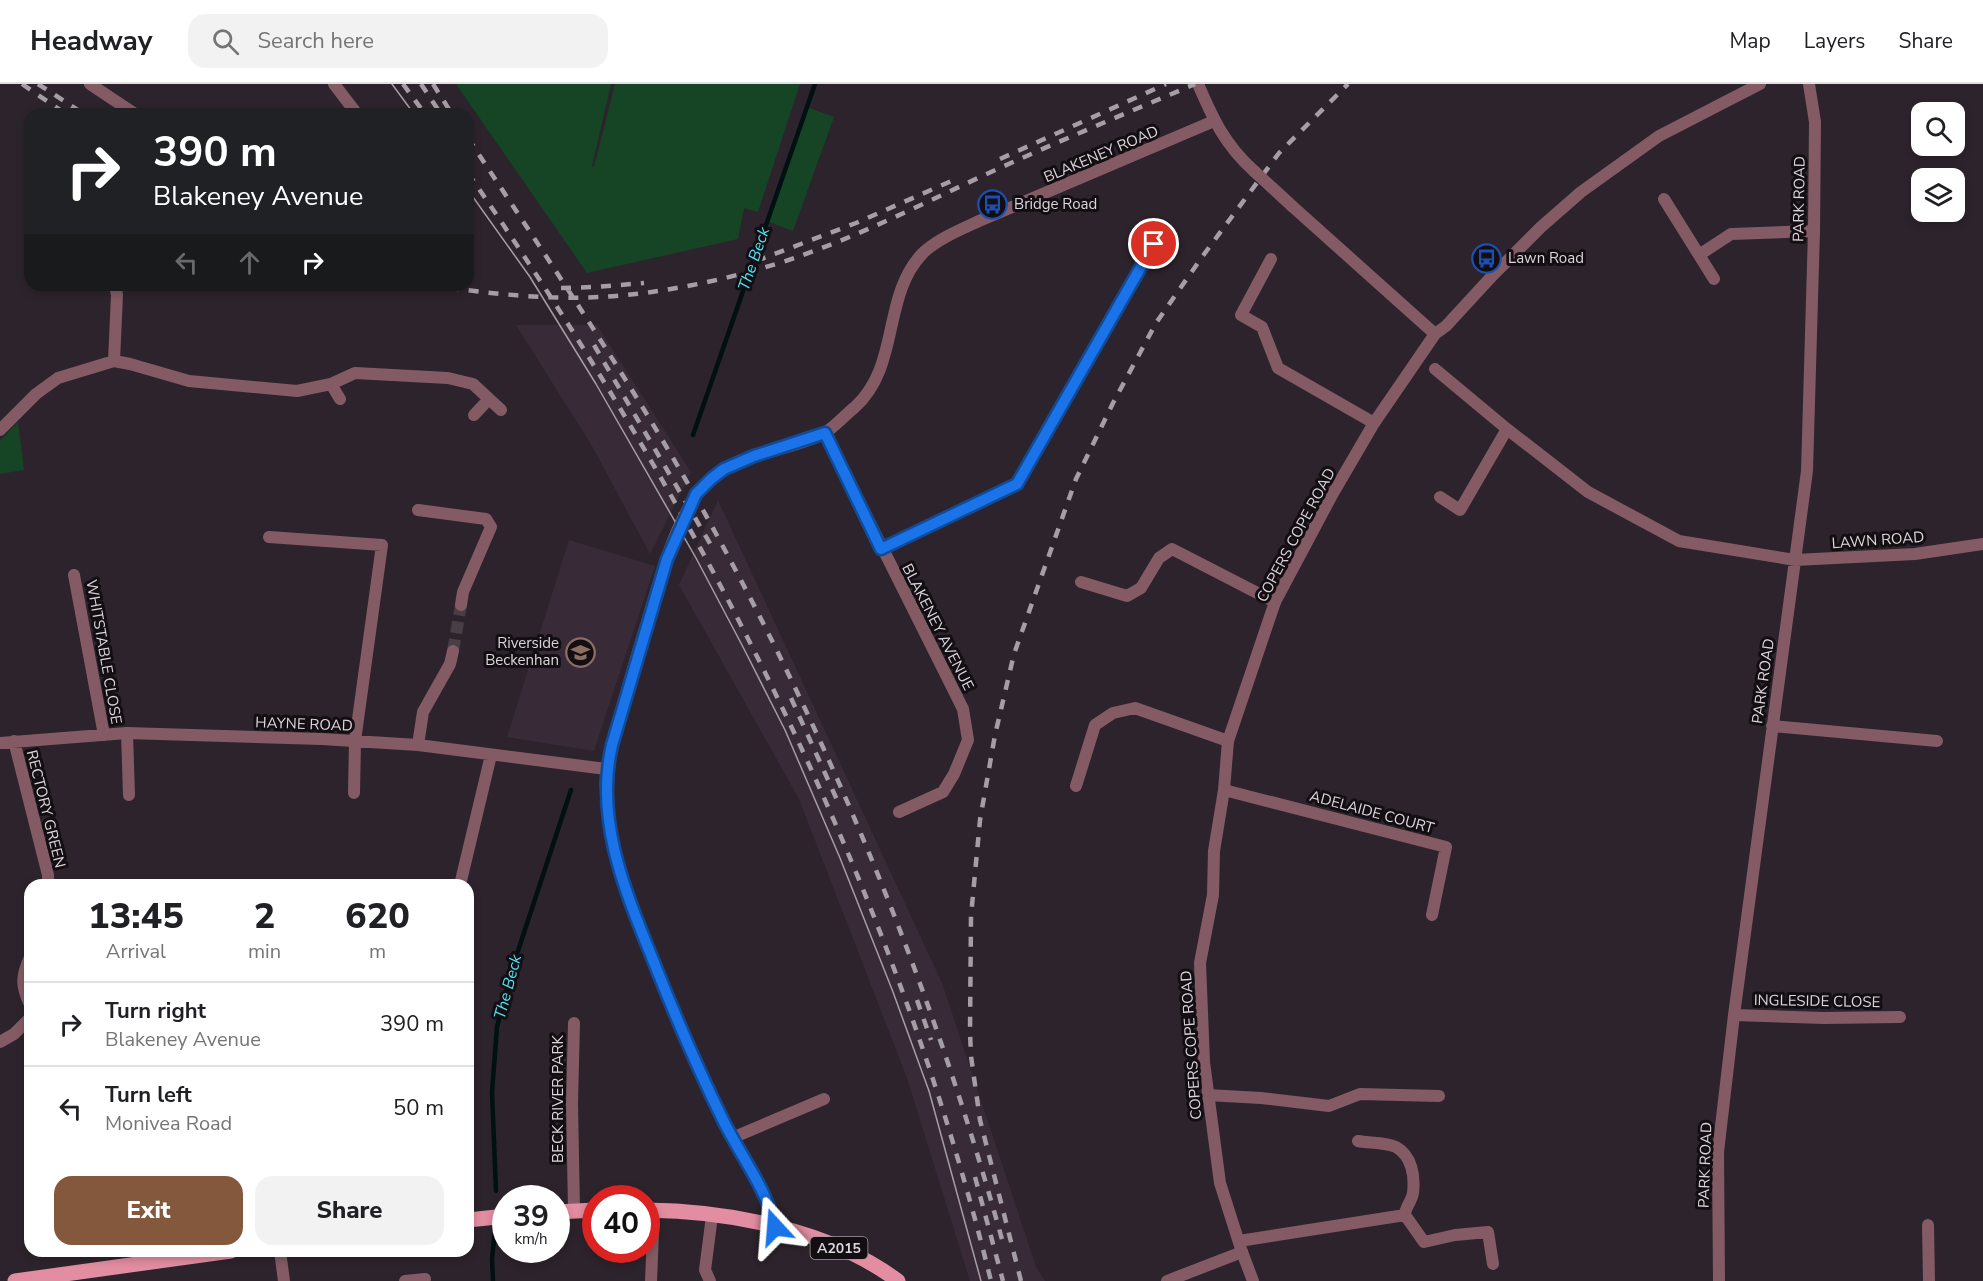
<!DOCTYPE html>
<html lang="en">
<head>
<meta charset="utf-8">
<style>
  :root { --surface:#fff; --page:#f2f2f2; --text:#202124; --muted:#757577; --line:#e0e0e0; --accent:#84583d }
  body { margin:0; font-family:"Nunito Sans",sans-serif; background:var(--page); color:var(--text); height:100vh; display:flex; flex-direction:column; font-size:22px; white-space:nowrap }
  * { box-sizing:border-box; margin:0 }
  p { font-size:20px; color:var(--muted) }
  .icon { flex:none; width:33px; height:33px; fill:none; stroke:currentColor; stroke-width:2; stroke-linecap:round; stroke-linejoin:round }
  .map { position:relative; flex:1; overflow:hidden }
  .side { position:absolute; left:24px; top:795px; width:450px; height:378px; display:flex; flex-direction:column; background:var(--surface); border-radius:18px; box-shadow:0 3px 9px #0003 }
  .side>* { flex:none }
  .hud { position:absolute; left:24px; top:24px; width:450px; height:183px; border-radius:18px; box-shadow:0 3px 9px #0003; background:#202124; color:#fff; overflow:hidden }
  .controls { position:absolute; left:1911px; top:18px; display:grid; gap:12px }
  .controls a { display:grid; place-items:center; width:54px; height:54px; border-radius:12px; background:var(--surface); box-shadow:0 3px 9px #0003; font-size:30px }
  .speed { position:absolute; left:492px; top:1101px; display:flex; gap:12px; font-size:30px; font-weight:700; text-align:center }
  .speed>* { display:grid; place-content:center; width:78px; height:78px; border-radius:50%; background:var(--surface); box-shadow:0 3px 9px #0003; line-height:1 }
  .speed small { font-size:15px; font-weight:400 }
  .speed .limit { border:9px solid #d22; background:#fff; color:#111 }
  .pin { position:absolute; display:grid; place-items:center; width:51px; height:51px; color:#fff; margin:-26px; border:3px solid #fff; border-radius:50%; box-shadow:0 2px 6px #0007 }
  .me { position:absolute; width:66px; margin:-33px; rotate:341deg; stroke-linejoin:round; filter:drop-shadow(0 0 4px #0008) }
  .turn { display:flex; align-items:center; gap:21px; height:126px; padding:0 30px; font-size:27px }
  .turn .icon { width:78px; height:78px; stroke-width:2.5 }
  .turn b { display:block; font-size:42px; line-height:51px }
  .lanes { display:flex; align-items:center; height:57px; padding:0 30px; background:#0003; justify-content:center; gap:30px; direction:ltr }
  .lanes .off { opacity:.35 }
  .eta { display:flex; justify-content:space-evenly; align-items:center; height:102px; text-align:center }
  .eta b { font-size:36px; font-weight:800; line-height:42px }
  .button { display:flex; gap:12px; margin-top:auto; padding:12px 30px }
  .button a { flex:1; height:69px; border-radius:18px; background:var(--accent); color:#fff; font-size:24px; font-weight:800; line-height:69px; text-align:center }
  .button a+a { background:var(--page); color:var(--text) }
  ul { padding:0; list-style:none }
  li { display:flex; align-items:center; gap:18px; height:84px; padding:0 30px; border-top:2px solid var(--line) }
  li div { flex:1 }
  li b { display:block; font-size:22px }
  li em { font-style:normal }
  header { display:flex; align-items:center; gap:36px; box-sizing:border-box; height:84px; padding:0 30px; background:var(--surface); border-bottom:2px solid var(--line) }
  header strong { font-size:28px }
  nav { display:flex; gap:33px; margin-inline-start:auto; font-size:21px }
  .search { width:420px; height:54px; background:var(--page); display:flex; align-items:center; gap:15px; box-sizing:border-box; padding:0 21px; border-radius:18px; color:var(--muted); font-size:22px }
  .map>svg:first-child { display:block }
</style>
</head>
<body>
<header>
<strong>Headway</strong>
<div class="search"><svg class="icon" aria-label="search" viewBox="0 0 24 24"><circle cx="10" cy="10" r="6"/><path d="M15 15l6 6"/></svg>Search here</div>
<nav><a>Map</a><a>Layers</a><a>Share</a></nav>
</header>
<div class="map">
<svg width="1983" height="1197" viewBox="0 0 1983 1197">
  <rect width="100%" height="100%" fill="#2d232c"/>
  <path fill="#392a38" d="M516,241H597L691,388L650,470L592,362Z
    M718,416L942,899L1036,1183L1045,1197H970L907,994L799,715L679,501Z
    M569,456L655,482L594,667L507,653Z"/>
  <path fill="#154524" d="M456,0H611L592,82L594,83L615,0H800L758,128L744,124L738,155L587,189Z
    M807,23L834,33L793,147L766,137Z
    M18,338L24,386L0,390V357Z"/>
  <g fill="none" stroke-linecap="round" stroke-linejoin="round">
    <path stroke="#011013" stroke-width="4.5" d="M693,351L815,0
      M496,1107L492,1008L497,943L513,882L571,706
      M493,1197L492,1175L495,1146"/>
    <path stroke="#473e46" stroke-width="12" stroke-dasharray="12 6" stroke-linecap="butt" d="M453,567L461,521"/>
    <path stroke="#845b64" stroke-width="12" d="M90,0L135,30
      M334,0L357,30
      M1664,115L1714,195
      M1699,171L1731,150L1814,147
      M1271,175L1241,231L1262,243L1278,284L1374,339
      M114,277L117,211L115,201
      M1435,285L1507,345L1588,408L1679,457L1795,476L1915,470L1983,460
      M331,300L340,315
      M474,331L489,315
      M0,346L36,310L58,294L114,277L130,280L189,297L297,307L331,300L355,289L448,294L473,300L501,326
      M825,349L963,625L968,656L954,690L943,708L899,728
      M1440,413L1460,426L1507,345
      M418,426L486,435L491,443L463,508L461,521
      M269,453L382,461L355,657L354,709
      M881,465L1017,400L1154,160
      M74,491L104,651
      M1081,498L1127,512L1141,504L1159,474L1172,465L1275,518
      M1772,642L1937,657
      M127,649L129,711
      M14,657L48,791V801
      M0,659L127,649L322,655L418,661L606,685
      M418,661L423,628L450,580L453,567
      M1076,702L1095,641L1113,629L1135,624L1228,657
      M1224,706L1446,763L1432,831
      M460,801L491,671
      M30,873C21,892 21,902 30,921
      M1734,931L1824,934L1900,933
      M0,958L14,950L30,934
      M1207,1011L1261,1014L1329,1022L1360,1010L1439,1012
      M732,1054L824,1015
      M574,1126L572,1019L574,939
      M1405,1131L1424,1158L1455,1151L1488,1148L1493,1180
      M1928,1141L1929,1197
      M1239,1157L1405,1131C1405,1123 1412,1117 1413,1109C1415,1092 1412,1072 1396,1063C1386,1058 1368,1059 1358,1057
      M280,1167L284,1197
      M405,1197L425,1195
      M651,1197L654,1126
      M710,1197L705,1186L712,1132
      M1167,1197L1242,1168
      M1719,1197L1718,1068L1734,931L1807,387L1814,147L1815,38L1809,0"/>
    <path stroke="#845b64" stroke-width="12" d="M1198,0C1213,35 1225,61 1254,87
      M1292,122L1435,250
      M775,1143C767,1105 734,1060 717,1023C693,974 672,924 652,874C628,814 602,753 606,688C608,670 615,652 619,635C627,606 635,577 644,548C658,503 674,432 707,399C738,367 786,369 823,350C834,344 845,331 855,323C900,283 882,212 922,170C935,156 962,145 979,137L1214,37
      M1253,1197L1242,1168L1220,1099L1204,978L1200,879L1213,811L1214,767L1224,706L1228,657L1275,518L1332,411L1374,339L1435,250L1446,242L1493,191L1541,143L1581,108L1659,52L1760,0"/>
    <path stroke="#e28da1" stroke-width="15" d="M646,1126C730,1127 830,1146 898,1197
      M556,1128L596,1126
      M468,1136L506,1132
      M15,1197L231,1167"/>
    <path stroke="#a69ea5" stroke-width="1.5" d="M392,0L414,30
      M468,106L530,193L596,300L696,474L743,563L785,646L840,774L893,908L929,1007L981,1197"/>
    <path stroke="#a69ea5" stroke-width="4.5" stroke-dasharray="10 10" stroke-linecap="butt" d="M22,0L66,30
      M38,0L84,30
      M403,0L425,30
      M421,0L441,30
      M433,0L452,30
      M468,54C551,180 636,305 709,437C835,665 934,908 1003,1159
      M1000,75L1166,0
      M468,89C702,428 892,795 991,1197
      M756,177L856,139L956,95
      M429,201C485,209 543,216 600,213C663,210 741,193 800,172C866,149 928,117 991,88C1059,57 1127,29 1195,0
      M561,204L595,203L644,199
      M594,261L715,468
      M791,614L838,718
      M917,916L931,956
      M975,1093L1003,1197
      M1021,1197L980,1036L971,972L970,948L971,832L980,736L995,651L1014,570L1076,395L1113,319L1156,239L1202,173L1279,69L1348,0"/>
    <path stroke="#845b64" stroke-width="12" d="M1254,87L1292,122"/>
  </g>
  <g fill="none" stroke-linecap="round" stroke-linejoin="round">
    <defs>
      <path id="route" d="M775,1143C767,1105 740,1071 723,1036C698,985 676,934 655,881C627,811 594,738 612,661L667,475L696,410L711,395L724,385L754,372L825,349L881,465L1017,400L1154,160"/>
    </defs>
    <use href="#route" stroke="#114b97" stroke-width="15"/>
    <use href="#route" stroke="#1a73e8" stroke-width="10"/>
  </g>
  <defs>
    <symbol id="bus-ring" viewBox="-11 -11 22 22"><circle r="9.5" fill="#120e12" stroke="#1a4fb4" stroke-width="1.5"/><path d="M-5-6H5V4H4V6H2V4H-2V6H-4V4H-5ZM-3.5-4V0h7V-4ZM-3.5 1.2v1.5H-2V1.2ZM2 1.2v1.5H3.5V1.2Z" fill="#1a4fb4"/></symbol>
    <symbol id="school-ring" viewBox="-11 -11 22 22"><circle r="9.5" fill="#120e12" stroke="#8d6e63" stroke-width="1.5"/><path d="M0-5L7-2L0 1L-7-2ZM-4 1L0 2.5L4 1V4Q0 6-4 4Z" fill="#8d6e63"/></symbol>
  </defs>
  <g fill-rule="evenodd">
    <use href="#bus-ring" x="976" y="104" width="33" height="33"/>
    <use href="#bus-ring" x="1470" y="158" width="33" height="33"/>
    <use href="#school-ring" x="564" y="552" width="33" height="33"/>
  </g>
  <g text-anchor="middle" dominant-baseline="central" stroke-width="6" stroke-linejoin="round" paint-order="stroke">
    <rect fill="#120e12" stroke="#a09a9f" stroke-width="1.5" x="810.5" y="1153" width="57" height="22" rx="4.5"/>
    <g font-size="14" font-weight="bold" fill="#ddd6dc">
      <text x="839" y="1164">A2015</text>
    </g>
    <g font-size="15" fill="#ddd6dc" stroke="#120e12">
      <text transform="translate(1101 70) rotate(-23)">BLAKENEY ROAD</text>
      <text transform="translate(1799 115) rotate(-89)">PARK ROAD</text>
      <text transform="translate(1296 451) rotate(-62)">COPERS COPE ROAD</text>
      <text transform="translate(1878 456) rotate(-4)">LAWN ROAD</text>
      <text transform="translate(938 543) rotate(63)">BLAKENEY AVENUE</text>
      <text transform="translate(104 568) rotate(80)">WHITSTABLE CLOSE</text>
      <text transform="translate(1763 597) rotate(-82)">PARK ROAD</text>
      <text transform="translate(304 640) rotate(2)">HAYNE ROAD</text>
      <text transform="translate(46 725) rotate(76)">RECTORY GREEN</text>
      <text transform="translate(1372 728) rotate(15)">ADELAIDE COURT</text>
      <text transform="translate(1817 917) rotate(1)">INGLESIDE CLOSE</text>
      <text transform="translate(1191 961) rotate(-94)">COPERS COPE ROAD</text>
      <text transform="translate(558 1015) rotate(-90)">BECK RIVER PARK</text>
      <text transform="translate(1705 1081) rotate(-88)">PARK ROAD</text>
    </g>
    <g font-size="15" fill="#ddd6dc" stroke="#120e12" text-anchor="start">
      <text x="1014" y="120">Bridge Road</text>
      <text x="1508" y="174">Lawn Road</text>
      <text x="559" y="559" text-anchor="end">Riverside<tspan x="559" dy="17">Beckenhan</tspan></text>
    </g>
    <g font-size="16" font-style="italic" fill="#52e4f7" stroke="#120e12">
      <text transform="translate(754 175) rotate(-71)">The Beck</text>
      <text transform="translate(508 903) rotate(-75)">The Beck</text>
    </g>
  </g>
</svg>
<div class="controls">
<a><svg class="icon" aria-label="search" viewBox="0 0 24 24"><circle cx="10" cy="10" r="6"/><path d="M15 15l6 6"/></svg></a>
<a><svg class="icon" aria-label="layers" viewBox="0 0 24 24"><path d="M12 4l9 5-9 5-9-5zM3 14l9 5 9-5"/></svg></a>
</div>
<div class="speed"><div>39<small>km/h</small></div><div class="limit">40</div></div>
<div class="pin" style="left:1154px;top:160px;background:#d93025"><svg class="icon" aria-label="arrive" viewBox="0 0 24 24"><path d="M6 21V4h12l-3 4 3 4H6"/></svg></div>
<svg class="me" style="left:775px;top:1143px" viewBox="-20 -20 40 40"><path d="M0-17L14 15 0 8-14 15z" fill="#1a73e8" stroke="#fff" stroke-width="4"/></svg>
<div class="hud">
<div class="turn"><svg class="icon" aria-label="right" viewBox="0 0 24 24"><path d="M7 20v-9h11M14 6l5 5-5 5"/></svg><div><b>390 m</b>Blakeney Avenue</div></div>
<div class="lanes"><svg class="icon off" aria-label="left" viewBox="0 0 24 24"><path d="M17 20v-9H6M10 6l-5 5 5 5"/></svg><svg class="icon off" aria-label="ahead" viewBox="0 0 24 24"><path d="M12 20V5M6 11l6-6 6 6"/></svg><svg class="icon" aria-label="right" viewBox="0 0 24 24"><path d="M7 20v-9h11M14 6l5 5-5 5"/></svg></div>
</div>
<section class="side">
<div class="eta">
<div><b>13:45</b><p>Arrival</p></div>
<div><b>2</b><p>min</p></div>
<div><b>620</b><p>m</p></div>
</div>
<ul>
<li><svg class="icon" aria-label="right" viewBox="0 0 24 24"><path d="M7 20v-9h11M14 6l5 5-5 5"/></svg><div><b>Turn right</b><p>Blakeney Avenue</p></div><em>390 m</em></li>
<li><svg class="icon" aria-label="left" viewBox="0 0 24 24"><path d="M17 20v-9H6M10 6l-5 5 5 5"/></svg><div><b>Turn left</b><p>Monivea Road</p></div><em>50 m</em></li>
</ul>
<div class="button"><a>Exit</a><a>Share</a></div>
</section>
</div>
</body>
</html>
